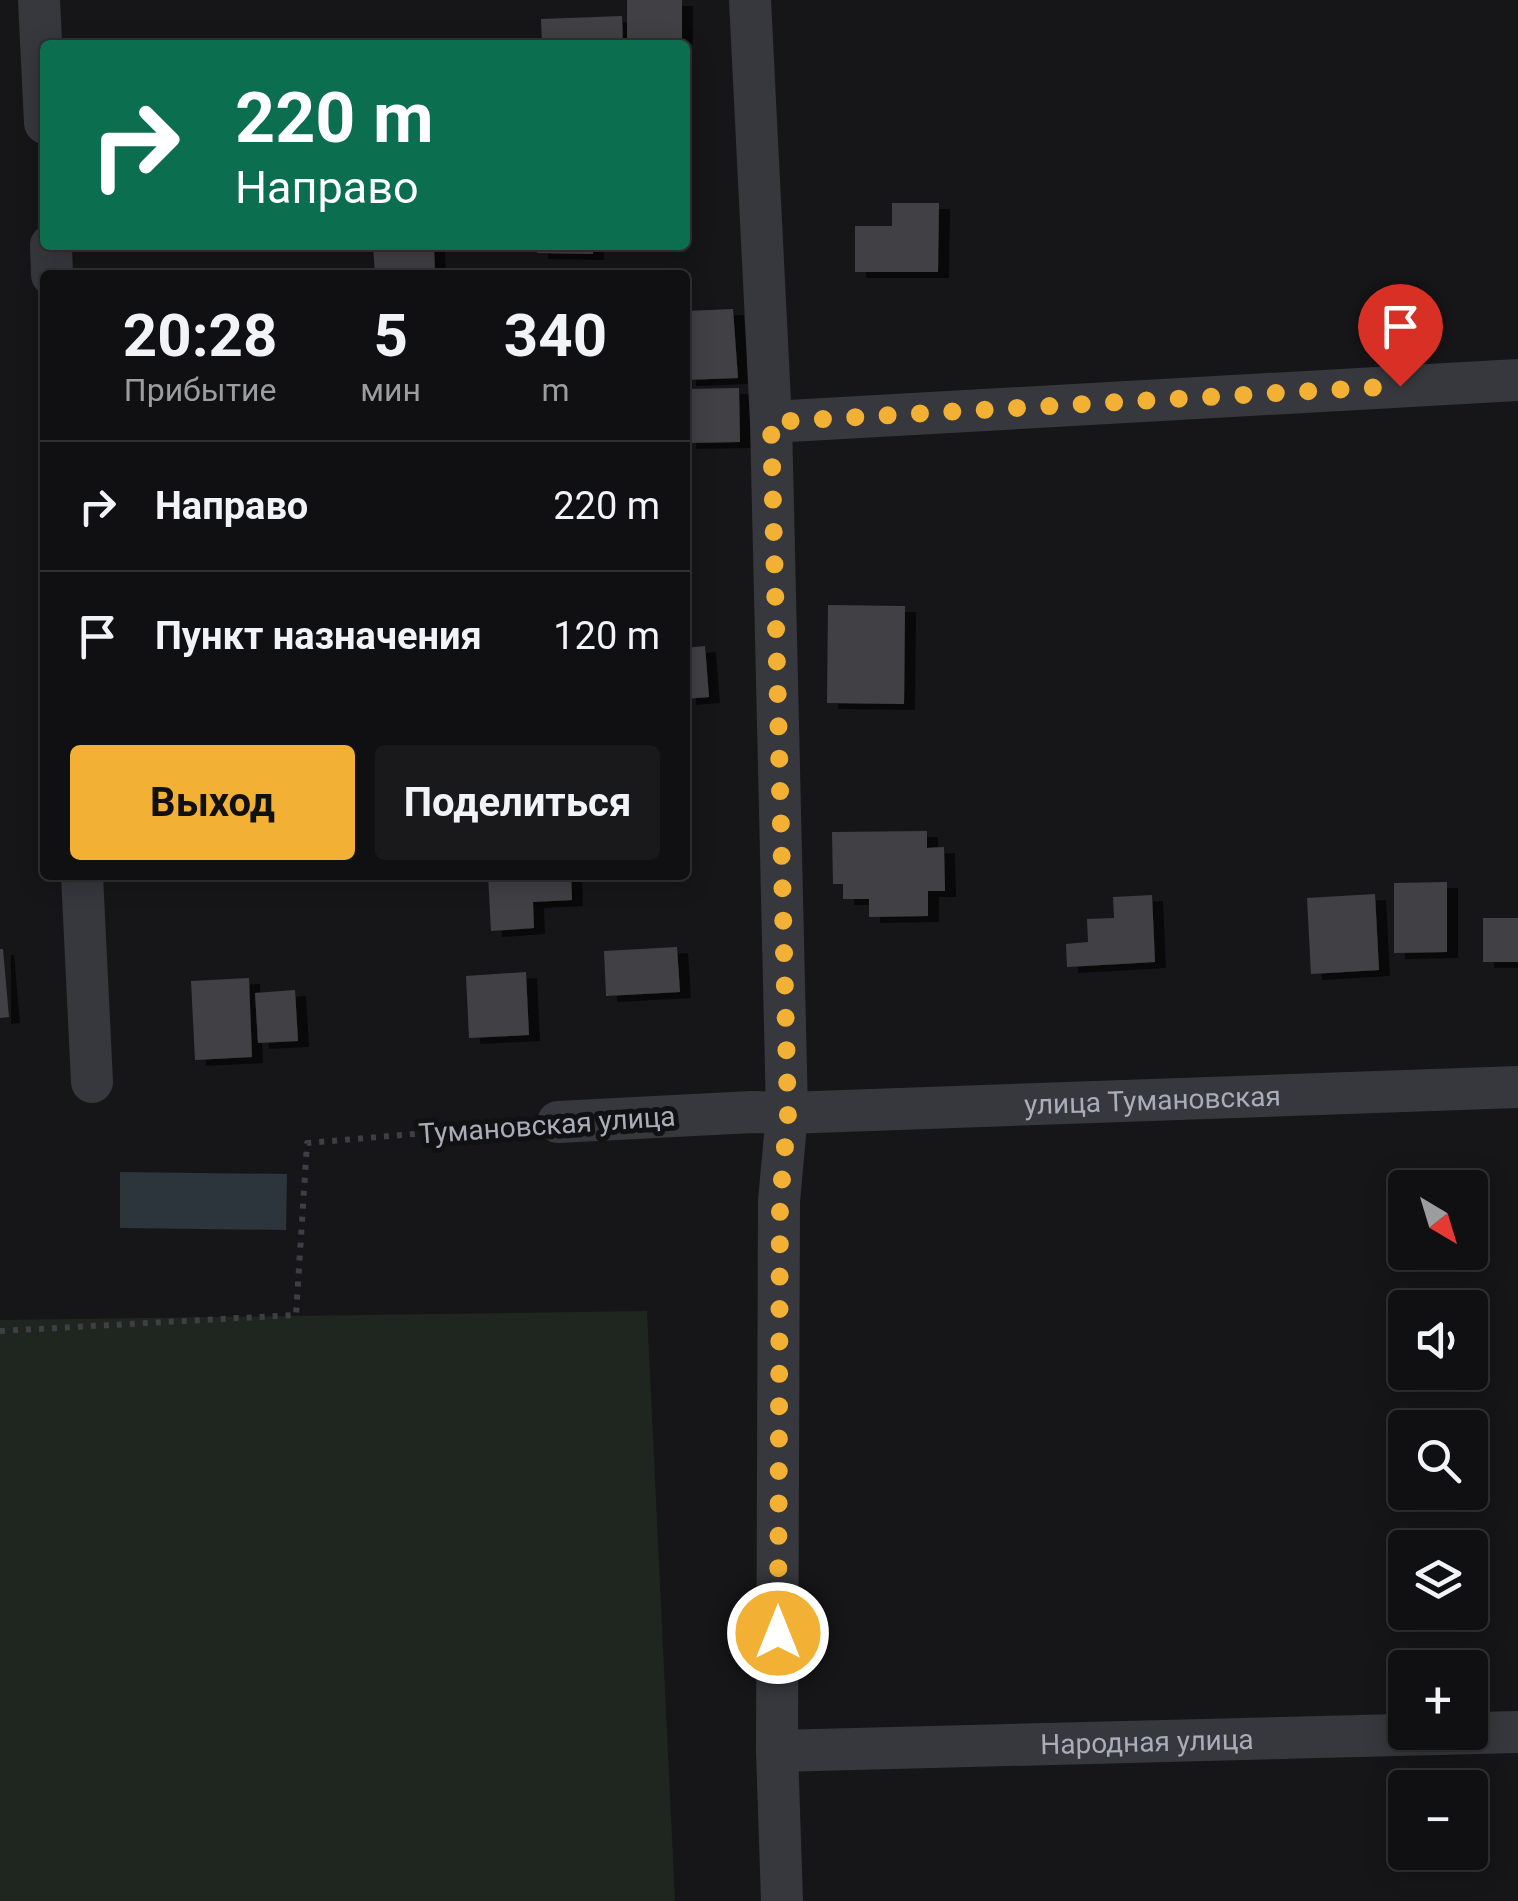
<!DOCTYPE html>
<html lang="ru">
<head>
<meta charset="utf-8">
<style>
  :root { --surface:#101012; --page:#19191b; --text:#f1f3f6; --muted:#9c9d9f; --line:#303032; --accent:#f2b134 }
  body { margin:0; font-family:Roboto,sans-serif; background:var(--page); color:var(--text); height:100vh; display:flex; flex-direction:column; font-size:38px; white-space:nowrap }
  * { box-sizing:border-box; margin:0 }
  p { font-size:32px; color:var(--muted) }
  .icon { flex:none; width:55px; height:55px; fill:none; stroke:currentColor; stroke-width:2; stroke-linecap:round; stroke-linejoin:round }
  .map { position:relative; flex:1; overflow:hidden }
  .panel { position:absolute; left:40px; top:270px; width:650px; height:610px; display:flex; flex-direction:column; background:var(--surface); border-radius:10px; box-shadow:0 5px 25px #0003,0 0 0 2px var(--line) }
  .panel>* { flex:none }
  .hud { position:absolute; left:40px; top:40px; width:650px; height:210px; border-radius:10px; box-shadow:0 5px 25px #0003,0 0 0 2px var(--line); background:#0b6e4f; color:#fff; overflow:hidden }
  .needle { width:65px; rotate:142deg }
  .controls { position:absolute; left:1388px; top:1170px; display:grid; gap:20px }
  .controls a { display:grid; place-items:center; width:100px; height:100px; border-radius:10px; background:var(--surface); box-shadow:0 5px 25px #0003,0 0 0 2px var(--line); font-size:50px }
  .pin { position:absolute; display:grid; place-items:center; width:85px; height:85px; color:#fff; margin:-102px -42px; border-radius:50% 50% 50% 0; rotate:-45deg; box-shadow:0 0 10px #0007 }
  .pin .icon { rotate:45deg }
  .me { position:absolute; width:110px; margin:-55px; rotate:0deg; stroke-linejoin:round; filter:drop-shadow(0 0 8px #0008) }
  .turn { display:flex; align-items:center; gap:35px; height:210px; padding:0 30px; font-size:45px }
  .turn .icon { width:130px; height:130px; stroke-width:2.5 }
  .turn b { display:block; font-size:70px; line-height:85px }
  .eta { display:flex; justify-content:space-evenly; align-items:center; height:170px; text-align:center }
  .eta b { font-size:60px; font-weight:700; line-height:70px }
  .primary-button { display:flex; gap:20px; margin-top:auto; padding:20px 30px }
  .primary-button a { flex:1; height:115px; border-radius:10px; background:var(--accent); color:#111; font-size:40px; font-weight:700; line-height:115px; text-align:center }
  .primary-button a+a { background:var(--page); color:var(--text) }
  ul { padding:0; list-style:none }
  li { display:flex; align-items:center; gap:30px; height:130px; padding:0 30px; border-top:2px solid var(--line) }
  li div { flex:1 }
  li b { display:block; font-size:38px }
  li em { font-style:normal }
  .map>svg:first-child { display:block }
</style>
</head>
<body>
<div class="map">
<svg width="1518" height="1901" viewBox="0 0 1518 1901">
  <defs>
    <filter id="shadow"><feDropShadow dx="11" dy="6" stdDeviation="0" flood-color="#0009"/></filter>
  </defs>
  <rect width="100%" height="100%" fill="#161618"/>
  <path fill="#1e261f" d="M647,1311L675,1901H0V1320Z"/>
  <path fill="#2c353c" d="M120,1172L287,1174L286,1230L120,1228Z"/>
  <path fill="#404145" filter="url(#shadow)" d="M627,0H682V38H627Z
    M622,16L623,45H542L541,19Z
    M892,203H939L938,272H855V226H892Z
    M373,245H434L435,275H375Z
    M537,245H593V254L537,253Z
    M733,309L738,378L685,380V311Z
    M739,388L740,442L685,443V389Z
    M828,605L905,606L904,704L827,703Z
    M705,646L709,697L685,699V648Z
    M927,831V848L944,847L945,891H928V916L869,917V899H843V884H833L832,832Z
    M488,875H571L572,900L533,902L534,928L491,931Z
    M1447,882V952L1394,953V883Z
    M1375,894L1379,970L1311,974L1307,898Z
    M1152,895L1155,962L1067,967L1066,944L1088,942L1087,919L1114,918L1113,897Z
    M1483,918H1518V962H1483Z
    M677,947L680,992L606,996L604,951Z
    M0,949H3L9,1017L0,1018Z
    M526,972L529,1035L469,1038L466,976Z
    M249,978L252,1057L195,1060L191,981Z
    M295,990L298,1041L258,1043L255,993Z"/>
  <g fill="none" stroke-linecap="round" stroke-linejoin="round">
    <path stroke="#3d3f44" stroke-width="6" stroke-dasharray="5 8" stroke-linecap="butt" d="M0,1331L296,1315L307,1143L521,1125"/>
    <g stroke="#37383d" stroke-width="42">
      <path d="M39,0L45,123"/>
      <path d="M750,0L771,422L787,1113L779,1201L777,1751L782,1901"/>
      <path d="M51,245L52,275"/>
      <path d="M771,422L1518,380"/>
      <path d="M82,875L92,1082"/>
      <path id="s1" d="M558,1122L752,1112L787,1113L1518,1087"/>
      <path id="s2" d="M777,1751L1518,1732"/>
    </g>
  </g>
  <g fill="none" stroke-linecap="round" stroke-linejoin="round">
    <path stroke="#f2b134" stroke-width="18" stroke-dasharray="0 32.4" d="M778,1633L780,1201L788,1114L771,422L1400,386"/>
  </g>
  <g text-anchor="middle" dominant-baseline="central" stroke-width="10" stroke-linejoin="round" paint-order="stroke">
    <g font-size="28" fill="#a8adb8" stroke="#111113">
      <text stroke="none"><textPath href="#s1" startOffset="595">улица Тумановская</textPath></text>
      <text transform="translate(547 1125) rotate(-4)">Тумановская улица</text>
      <text stroke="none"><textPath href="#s2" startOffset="370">Народная улица</textPath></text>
    </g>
  </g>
</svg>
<div class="controls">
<a><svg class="needle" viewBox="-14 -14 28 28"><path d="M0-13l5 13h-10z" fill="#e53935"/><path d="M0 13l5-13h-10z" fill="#9c9d9f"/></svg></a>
<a><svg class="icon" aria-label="sound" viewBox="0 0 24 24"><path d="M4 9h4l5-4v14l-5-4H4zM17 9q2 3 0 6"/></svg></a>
<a><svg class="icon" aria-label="search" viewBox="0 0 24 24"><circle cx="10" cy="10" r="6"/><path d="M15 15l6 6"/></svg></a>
<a><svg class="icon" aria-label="layers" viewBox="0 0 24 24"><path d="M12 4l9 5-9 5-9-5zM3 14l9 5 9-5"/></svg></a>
<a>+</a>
<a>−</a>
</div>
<div class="pin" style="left:1400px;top:386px;background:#d93025"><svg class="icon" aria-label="arrive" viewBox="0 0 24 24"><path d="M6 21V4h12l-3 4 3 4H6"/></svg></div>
<svg class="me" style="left:778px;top:1633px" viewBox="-20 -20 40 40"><circle r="17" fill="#f2b134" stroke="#fff" stroke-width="3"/><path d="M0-11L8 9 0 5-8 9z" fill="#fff"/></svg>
<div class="hud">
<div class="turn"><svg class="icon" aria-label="right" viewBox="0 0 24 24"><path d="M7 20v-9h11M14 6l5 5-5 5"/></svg><div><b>220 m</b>Направо</div></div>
</div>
<section class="panel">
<div class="eta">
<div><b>20:28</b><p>Прибытие</p></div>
<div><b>5</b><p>мин</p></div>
<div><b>340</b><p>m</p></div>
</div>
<ul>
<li><svg class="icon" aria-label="right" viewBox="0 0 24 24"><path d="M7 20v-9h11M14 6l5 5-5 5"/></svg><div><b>Направо</b></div><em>220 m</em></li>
<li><svg class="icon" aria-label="arrive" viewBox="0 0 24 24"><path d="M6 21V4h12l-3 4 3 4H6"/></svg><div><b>Пункт назначения</b></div><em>120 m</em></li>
</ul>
<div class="primary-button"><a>Выход</a><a>Поделиться</a></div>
</section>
</div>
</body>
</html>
